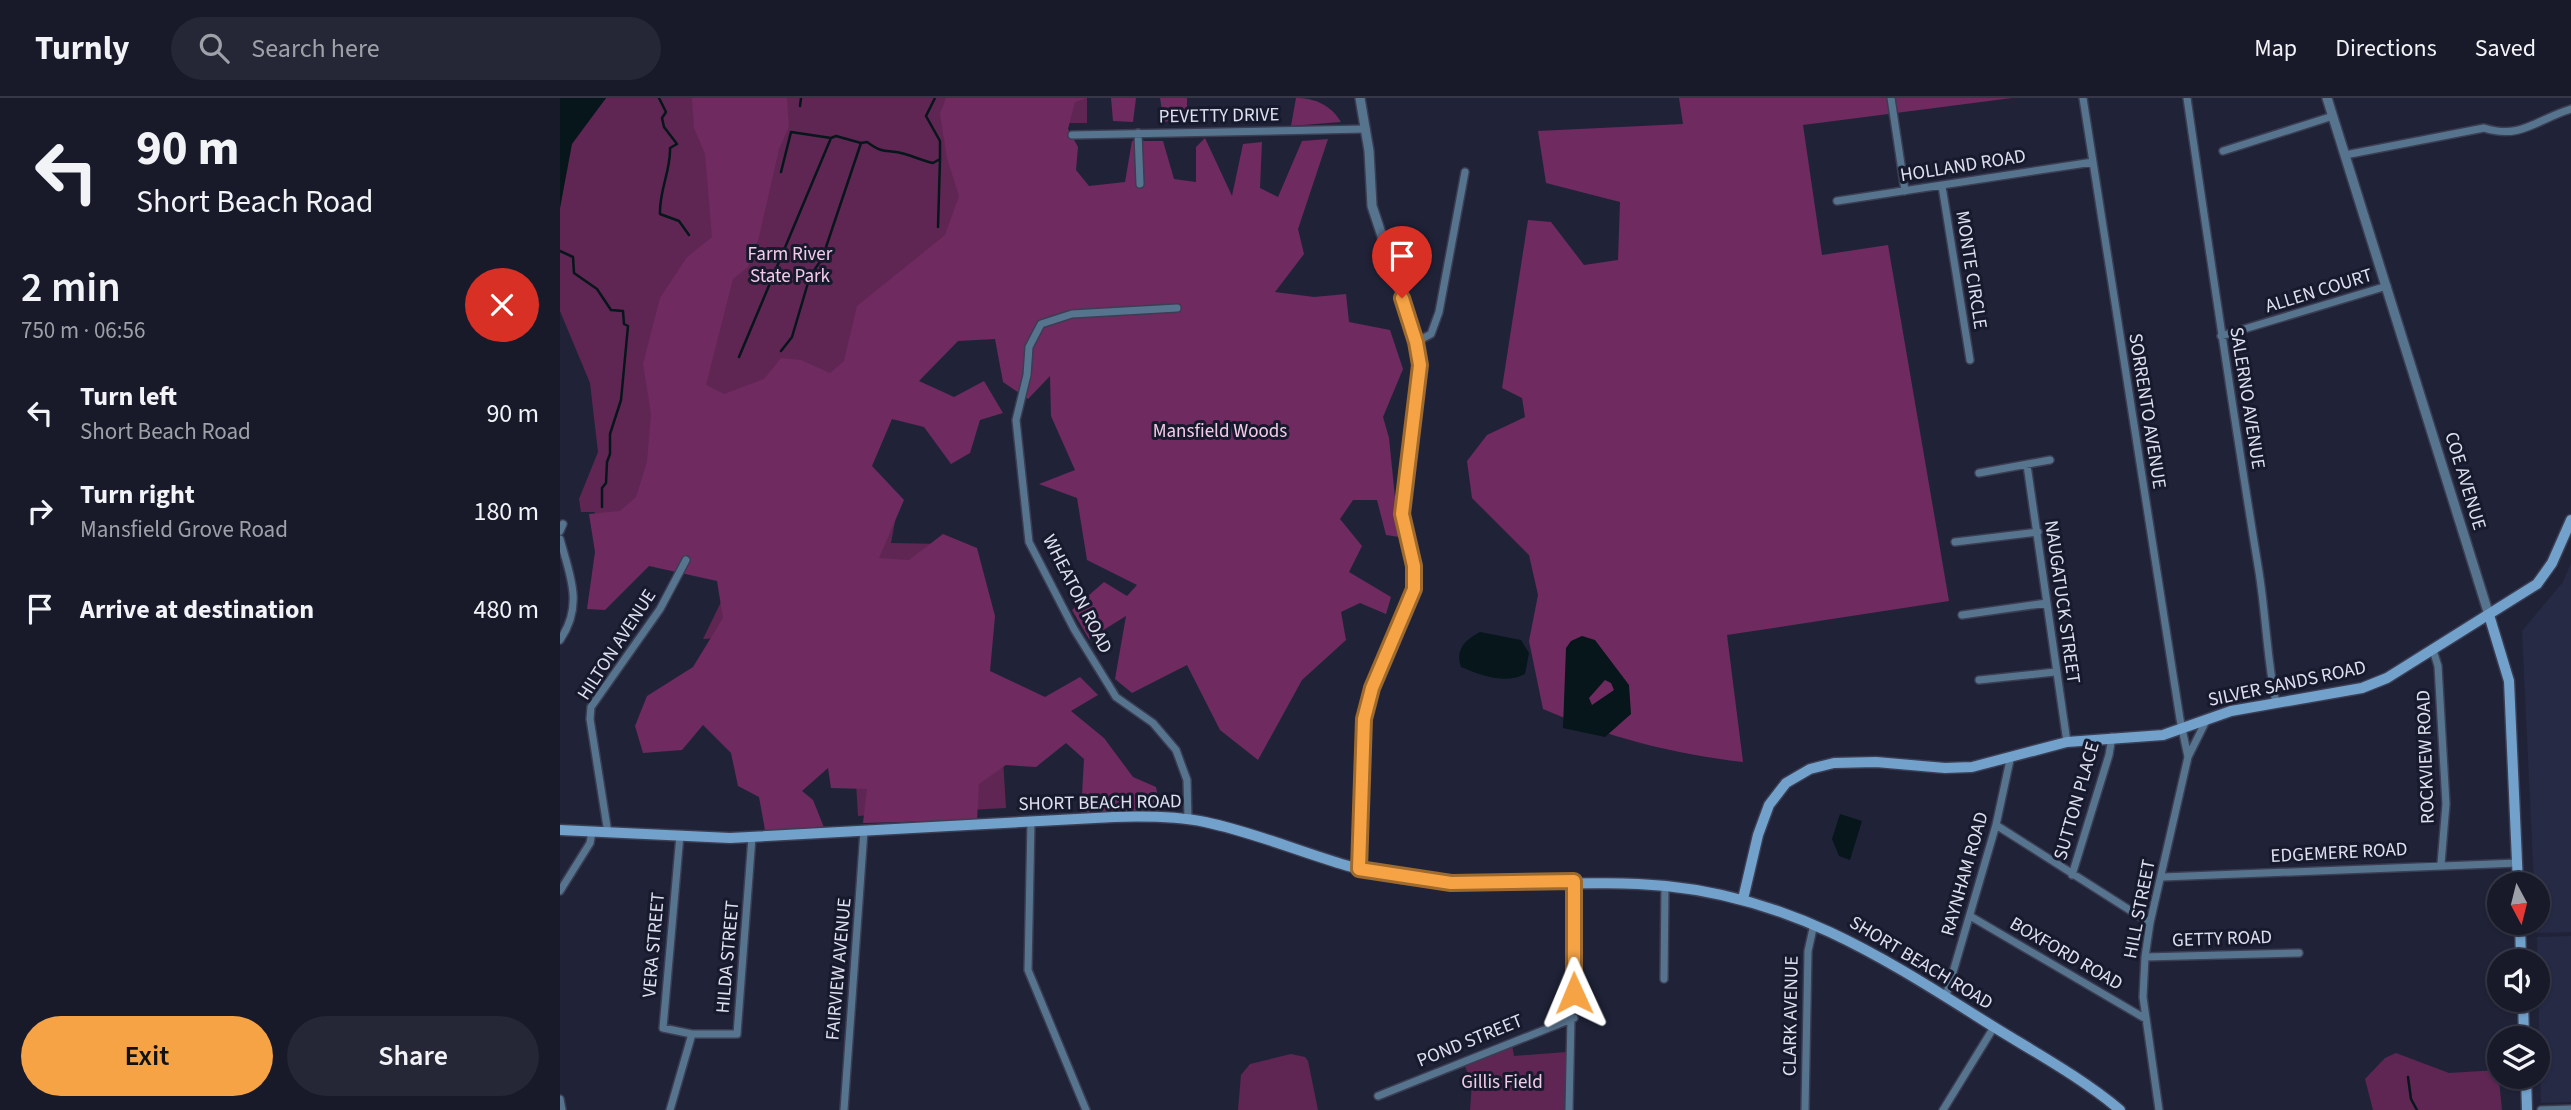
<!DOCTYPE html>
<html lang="en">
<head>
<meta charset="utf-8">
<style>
  :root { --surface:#181a2a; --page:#252736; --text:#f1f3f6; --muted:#9fa1a8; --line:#363847; --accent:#f5a345 }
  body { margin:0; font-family:"Source Sans 3",sans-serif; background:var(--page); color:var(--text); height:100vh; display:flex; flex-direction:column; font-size:26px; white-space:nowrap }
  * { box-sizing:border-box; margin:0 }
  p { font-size:23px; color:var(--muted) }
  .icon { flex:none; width:38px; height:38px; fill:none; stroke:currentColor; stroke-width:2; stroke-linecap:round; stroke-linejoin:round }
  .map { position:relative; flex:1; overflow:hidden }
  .panel { display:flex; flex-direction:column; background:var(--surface); width:560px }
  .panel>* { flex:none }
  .banner { background:#181a2a; color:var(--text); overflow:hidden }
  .needle { width:46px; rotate:173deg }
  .controls { position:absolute; left:1927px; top:774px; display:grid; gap:14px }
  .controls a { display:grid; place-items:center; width:63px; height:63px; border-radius:50%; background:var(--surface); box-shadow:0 2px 5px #0004,0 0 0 2px var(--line); font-size:35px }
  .pin { position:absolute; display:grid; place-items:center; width:60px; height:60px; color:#fff; margin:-72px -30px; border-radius:50% 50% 50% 0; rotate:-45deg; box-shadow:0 0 7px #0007 }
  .pin .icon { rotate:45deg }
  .me { position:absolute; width:77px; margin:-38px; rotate:359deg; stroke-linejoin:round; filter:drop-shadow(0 0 5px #0008) }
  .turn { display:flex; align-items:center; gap:24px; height:147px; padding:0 21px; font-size:32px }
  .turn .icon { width:91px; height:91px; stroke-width:2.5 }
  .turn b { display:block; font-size:49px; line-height:60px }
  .round { display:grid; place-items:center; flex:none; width:74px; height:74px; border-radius:37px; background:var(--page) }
  .overview { display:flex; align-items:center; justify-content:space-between; height:119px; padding:0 21px }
  h1 { font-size:42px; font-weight:600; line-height:52px }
  .button { display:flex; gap:14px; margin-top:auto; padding:14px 21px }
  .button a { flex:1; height:80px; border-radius:42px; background:var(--accent); color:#111; font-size:28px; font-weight:600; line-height:80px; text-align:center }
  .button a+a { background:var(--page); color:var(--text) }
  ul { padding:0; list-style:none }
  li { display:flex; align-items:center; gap:21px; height:98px; padding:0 21px }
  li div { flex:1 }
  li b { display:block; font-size:26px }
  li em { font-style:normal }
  header { display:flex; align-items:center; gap:42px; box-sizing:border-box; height:98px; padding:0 35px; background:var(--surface); border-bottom:2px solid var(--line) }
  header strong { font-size:33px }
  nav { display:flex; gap:38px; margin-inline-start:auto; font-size:24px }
  .search { width:490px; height:63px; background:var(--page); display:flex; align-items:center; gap:18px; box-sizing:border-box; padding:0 24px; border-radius:38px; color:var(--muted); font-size:26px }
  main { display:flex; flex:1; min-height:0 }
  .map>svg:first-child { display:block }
</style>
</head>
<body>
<header>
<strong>Turnly</strong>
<div class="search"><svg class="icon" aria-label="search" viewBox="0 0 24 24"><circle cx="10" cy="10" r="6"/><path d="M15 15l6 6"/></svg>Search here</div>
<nav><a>Map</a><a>Directions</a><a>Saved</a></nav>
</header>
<main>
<section class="panel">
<div class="banner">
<div class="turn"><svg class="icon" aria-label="left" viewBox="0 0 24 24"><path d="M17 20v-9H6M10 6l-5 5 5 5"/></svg><div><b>90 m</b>Short Beach Road</div></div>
</div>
<div class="overview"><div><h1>2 min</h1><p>750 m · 06:56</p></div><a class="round" style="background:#d93025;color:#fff"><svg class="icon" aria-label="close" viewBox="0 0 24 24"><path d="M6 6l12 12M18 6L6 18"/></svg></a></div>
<ul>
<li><svg class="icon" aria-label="left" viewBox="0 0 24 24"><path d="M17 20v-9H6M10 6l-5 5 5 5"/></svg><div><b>Turn left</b><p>Short Beach Road</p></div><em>90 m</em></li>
<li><svg class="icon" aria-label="right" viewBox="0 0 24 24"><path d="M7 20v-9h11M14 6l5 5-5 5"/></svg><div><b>Turn right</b><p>Mansfield Grove Road</p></div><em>180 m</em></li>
<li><svg class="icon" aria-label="arrive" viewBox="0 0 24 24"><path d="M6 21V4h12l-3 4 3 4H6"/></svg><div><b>Arrive at destination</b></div><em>480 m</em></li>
</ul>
<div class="button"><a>Exit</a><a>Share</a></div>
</section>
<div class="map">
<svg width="2011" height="1012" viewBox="0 0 2011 1012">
  <rect width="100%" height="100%" fill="#202338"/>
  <path fill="#262a45" d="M2011,465V834L1976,835L1978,786H1974L1962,533L2003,484Z
    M2011,838V1004L1981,1005L1977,839Z"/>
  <path fill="#5f2653" d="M46,0H527V25H496L404,227L303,332L301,369L338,407L331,445L382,446L405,526L439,598L446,710L298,718L287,533L143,541L180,465L81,420L34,424L35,414H21L19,401L38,354L30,285L0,213V109L11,45Z
    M952,947L954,958L1007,954L1004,1012H910L912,985L904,966Z
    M1836,955L1889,975L1938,972L1942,1012H1813L1805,981L1825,960Z
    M731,956L745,959L748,963L758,1012H678L681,977L690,966Z"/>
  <path fill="#6f2a60" d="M132,0H227L229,29L219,51L199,139L188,169L173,181L146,287L164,296L204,281L221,260L241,262L270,275L284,263L297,208L385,137L399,98L387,60L380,16L386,0H527L515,4L508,31L518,49L516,72L529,88L565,84L572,43H603L614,81L636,84V49L645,40L672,98L683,46L702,44L700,90L718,99L742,43L768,41L738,131L744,156L715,194L754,199L786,196L789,224L830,232L843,271L823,319L829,340L839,439L826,437L817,402H793L780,421L802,448L789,474L831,499L826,516L800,505L781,514L786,542L742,582L698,662L660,632L627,567L572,595L555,581L566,518L529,541L512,512L544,484L567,498L577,487L527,462L517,400L479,386L515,372L491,318L490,278L468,301L443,284L435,241L398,243L359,283L394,299L424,283L443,315L420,322L410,355L391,366L364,329L332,321L312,368L344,402L319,460L349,462L383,436L417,450L435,518L430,573L485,599L520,579L538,597L511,613L544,640L573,679L596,689L601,715H521L524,661L506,645L476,669L446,667L419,686L417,722L303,725L307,691L271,690L268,670L242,693L253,702L265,732H205L199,699L178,688L171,655L143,627L122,652L83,655L75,628L87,598L133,569L163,520L157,483L89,468L45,512L27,511L35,454L29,416L60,413L76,399L87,364L91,316L83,266L100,200L127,159L152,139L145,56L134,30Z
    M551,0H576L573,24L553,23Z
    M600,0H627V20L604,24Z
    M736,0C755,0 771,7 781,24L731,28Z
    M1119,0H1452L1243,27L1262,157L1328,147L1389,503L1167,537L1183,664C1113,656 1047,639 983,611L969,543L978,497L969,457L912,400L907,363L927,337L965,319L962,300L942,290L968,122L991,124L1024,167L1058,162L1060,104L986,85L978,33L1123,26Z"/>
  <path fill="#06161a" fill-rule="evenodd" d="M0,0H46L12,46L0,110Z
    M920,534L961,542L969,555L965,576C944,587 921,577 901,569C895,551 905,542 920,534Z
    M1022,538L1035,542L1069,587L1071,616L1045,639L1003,630L1006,550L1011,543ZM1045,582L1051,585L1054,592L1032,607L1029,600Z
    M1280,716L1302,723L1290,762L1279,758L1272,741Z"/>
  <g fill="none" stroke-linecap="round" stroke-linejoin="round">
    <path stroke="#06161a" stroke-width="2.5" d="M99,0L106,14L102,20L104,29L117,46L110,50C111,72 99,93 100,116L119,123L129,137
      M240,8L241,0
      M221,74L231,34L271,40
      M378,129L380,61
      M0,153L13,159L14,175L37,191L51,212L63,213L64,226L68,228L61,302L50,336V356L47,364L46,385L42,390V409
      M221,253L232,239L250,178L262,161L301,45L307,44C326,58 327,50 345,56C355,59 363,63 373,65L380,61V43L366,18L375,0
      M179,259L271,40L276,38L301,45
      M1848,979L1851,1001L1857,1012"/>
    <defs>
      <path id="minor" d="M1331,0L1345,93
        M1523,0L1620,621L1628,659
        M1627,0C1650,158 1673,316 1699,474C1706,518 1707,562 1716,605
        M578,35L580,86
        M512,37L806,31
        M1663,53L1773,18
        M1785,57L1924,30C1961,42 1977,21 2011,11
        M1382,88L1410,262
        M1277,103L1533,64
        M617,210L512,216L481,226L469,249L467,277L456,322L469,444L514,531L556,599L593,625L616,652L627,682L628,721
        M1661,238L1827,188
        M856,244L871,236L879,214L905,74
        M1467,367L1507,644
        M1419,375L1490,362
        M0,433L3,426
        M0,441C10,478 24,507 0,542
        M1395,444L1478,434
        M1402,517L1487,505
        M1873,552L1878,568L1886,706L1881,766
        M1419,582L1495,574
        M471,723L468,872L526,1012
        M1436,727L1590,825
        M48,735L30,621L31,609L100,511L126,462
        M120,737L103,930L132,936H177L192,739
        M1512,777L1549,657L1552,639
        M1603,779L1958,765
        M0,793L30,745L32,734
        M1410,818L1586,921
        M1585,859L1739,855
        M1104,881L1105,788
        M1386,898L1436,727L1450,662
        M818,998L1014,920
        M0,1001L2,1012
        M110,1012L132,936
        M284,1012L304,733
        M1009,1012L1014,783
        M1245,1012L1248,853L1254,826
        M1383,1012L1434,929
        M1599,1012L1583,899L1585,859L1590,825L1628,659L1647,621
        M1981,1012L2011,1011"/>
      <path id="tertiary" d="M1767,0L1929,517
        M799,771L804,621L812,590L854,491V468L842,416L860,267L852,229L812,108L809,53L800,0"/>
      <path id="secondary" d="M1929,517L1949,583L1958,786
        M0,732L170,740L554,719C585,718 615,718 645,724C712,738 774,770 842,780C929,793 1018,780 1106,788C1236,801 1327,862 1434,929C1476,955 1522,980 1560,1012
        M1183,801L1198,737L1209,707L1226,685L1250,671L1274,665L1316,664L1385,670L1412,669L1507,644L1603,637L1671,613L1802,590L1827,580L1977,486L1992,465L2011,422
        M1960,824L1961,863
        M1963,901L1964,940
        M1966,978L1967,1012"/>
    </defs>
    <use href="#minor" stroke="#3b3d52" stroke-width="10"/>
    <use href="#tertiary" stroke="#3b3d52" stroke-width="12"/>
    <use href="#secondary" stroke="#3b3d52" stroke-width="13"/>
    <use href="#minor" stroke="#57748f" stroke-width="7"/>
    <use href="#tertiary" stroke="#57748f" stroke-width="9"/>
    <use href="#secondary" stroke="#72a1cb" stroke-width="10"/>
  </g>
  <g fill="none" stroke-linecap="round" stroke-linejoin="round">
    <defs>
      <path id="route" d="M842,200L856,244L860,267L842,416L854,468V491L812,590L804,621L799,771L891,785L1014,783V895"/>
    </defs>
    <use href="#route" stroke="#9f6a2d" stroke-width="18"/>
    <use href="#route" stroke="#f5a345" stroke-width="12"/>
  </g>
  <g text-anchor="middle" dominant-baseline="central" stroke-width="6" stroke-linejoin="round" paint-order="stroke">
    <g font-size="19" fill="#dee0ef" stroke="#171a2d">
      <text transform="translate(659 18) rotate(-1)">PEVETTY DRIVE</text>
      <text transform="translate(1403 68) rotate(-9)">HOLLAND ROAD</text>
      <text transform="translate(1411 172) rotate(81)">MONTE CIRCLE</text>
      <text transform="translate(1759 193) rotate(-17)">ALLEN COURT</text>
      <text transform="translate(1687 300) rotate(81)">SALERNO AVENUE</text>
      <text transform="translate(1587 313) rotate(81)">SORRENTO AVENUE</text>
      <text transform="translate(1905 383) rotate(73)">COE AVENUE</text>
      <text transform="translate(517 496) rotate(63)">WHEATON ROAD</text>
      <text transform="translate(1502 504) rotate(82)">NAUGATUCK STREET</text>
      <text transform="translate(57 547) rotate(-57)">HILTON AVENUE</text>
      <text transform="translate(1727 586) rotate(-12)">SILVER SANDS ROAD</text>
      <text transform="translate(1866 659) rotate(-92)">ROCKVIEW ROAD</text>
      <text transform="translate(1517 703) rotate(-74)">SUTTON PLACE</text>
      <text transform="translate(540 705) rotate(-1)">SHORT BEACH ROAD</text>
      <text transform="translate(1779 755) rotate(-3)">EDGEMERE ROAD</text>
      <text transform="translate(1405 776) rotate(-74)">RAYNHAM ROAD</text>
      <text transform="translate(1580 811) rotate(-79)">HILL STREET</text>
      <text transform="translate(1662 841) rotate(-2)">GETTY ROAD</text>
      <text transform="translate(94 847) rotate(-85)">VERA STREET</text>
      <text transform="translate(1506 856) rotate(30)">BOXFORD ROAD</text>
      <text transform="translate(168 859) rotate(-85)">HILDA STREET</text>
      <text transform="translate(1361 865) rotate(31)">SHORT BEACH ROAD</text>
      <text transform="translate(279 871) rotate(-85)">FAIRVIEW AVENUE</text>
      <text transform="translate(1231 918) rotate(-89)">CLARK AVENUE</text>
      <text transform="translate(910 943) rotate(-22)">POND STREET</text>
    </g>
    <g font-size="19" fill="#f4cbe8" stroke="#171a2d">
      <text x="230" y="156">Farm River<tspan x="230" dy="22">State Park</tspan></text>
      <text x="660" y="333">Mansfield Woods</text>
      <text x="942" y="984">Gillis Field</text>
    </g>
  </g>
</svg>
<div class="controls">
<a><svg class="needle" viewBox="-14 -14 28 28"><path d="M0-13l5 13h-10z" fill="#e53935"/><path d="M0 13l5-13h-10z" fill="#9fa1a8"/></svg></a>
<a><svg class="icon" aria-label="sound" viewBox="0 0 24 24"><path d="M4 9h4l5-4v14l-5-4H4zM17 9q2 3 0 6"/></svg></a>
<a><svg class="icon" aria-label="layers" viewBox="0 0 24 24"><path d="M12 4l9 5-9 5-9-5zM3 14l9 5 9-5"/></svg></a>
</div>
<div class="pin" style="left:842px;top:200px;background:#d93025"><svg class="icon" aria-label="arrive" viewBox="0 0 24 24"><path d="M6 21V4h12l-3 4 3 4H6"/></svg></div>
<svg class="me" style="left:1014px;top:895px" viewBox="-20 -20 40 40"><path d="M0-17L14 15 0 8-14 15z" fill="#f5a345" stroke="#fff" stroke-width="4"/></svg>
</div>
</main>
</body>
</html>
